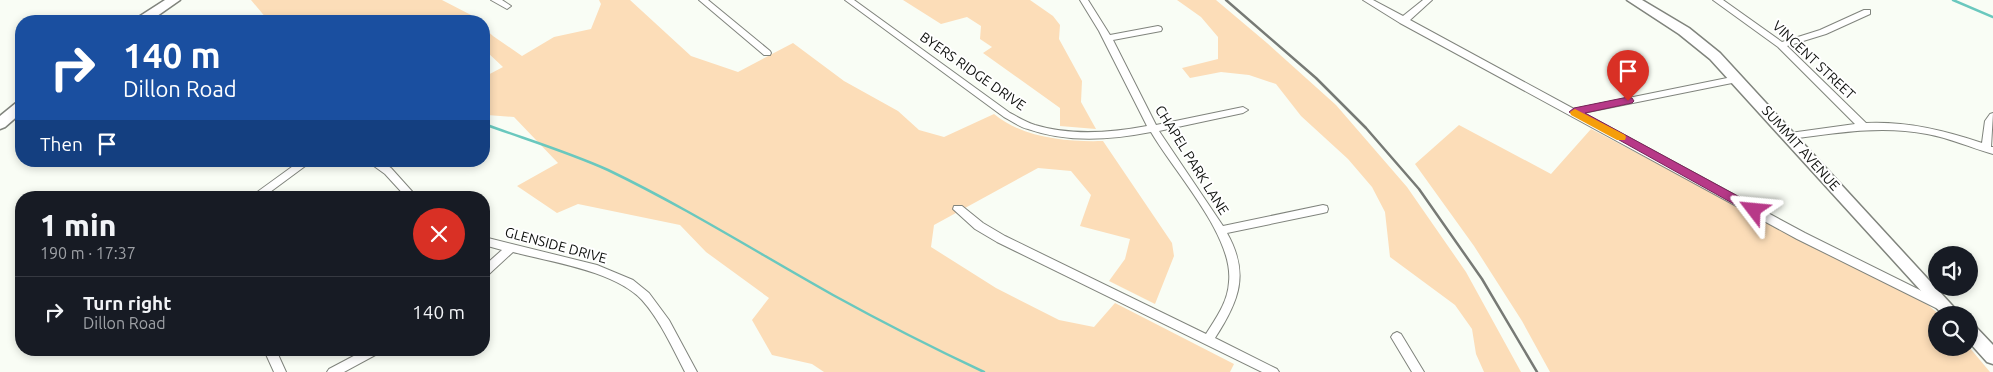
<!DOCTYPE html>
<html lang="en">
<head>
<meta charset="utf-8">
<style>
  :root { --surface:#171b24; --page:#242831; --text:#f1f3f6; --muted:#9ea1a6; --line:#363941 }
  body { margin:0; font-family:Ubuntu,sans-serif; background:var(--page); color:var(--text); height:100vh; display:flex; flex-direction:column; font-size:19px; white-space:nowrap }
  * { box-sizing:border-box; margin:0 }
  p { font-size:16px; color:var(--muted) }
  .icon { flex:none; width:28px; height:28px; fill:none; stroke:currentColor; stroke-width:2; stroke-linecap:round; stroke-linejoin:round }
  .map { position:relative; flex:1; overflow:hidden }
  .drawer { position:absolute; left:15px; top:191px; width:475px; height:165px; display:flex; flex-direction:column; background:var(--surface); border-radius:20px; box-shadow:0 2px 8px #0003 }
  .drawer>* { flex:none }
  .hud { position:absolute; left:15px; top:15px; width:475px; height:152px; border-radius:20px; box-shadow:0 2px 8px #0003; background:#1a4fa0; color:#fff; overflow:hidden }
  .tools { position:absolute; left:1928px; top:246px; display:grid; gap:10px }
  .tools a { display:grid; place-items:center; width:50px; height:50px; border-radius:50%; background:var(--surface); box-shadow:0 2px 8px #0003; font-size:25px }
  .pin { position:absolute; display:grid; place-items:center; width:42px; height:42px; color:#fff; margin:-51px -21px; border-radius:50% 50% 50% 0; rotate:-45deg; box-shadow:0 0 5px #0007 }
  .pin .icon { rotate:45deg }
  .me { position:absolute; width:55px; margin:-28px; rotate:299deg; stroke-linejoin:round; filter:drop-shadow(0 0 4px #0008) }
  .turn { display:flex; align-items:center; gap:18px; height:105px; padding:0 25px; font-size:22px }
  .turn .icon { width:65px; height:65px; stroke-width:2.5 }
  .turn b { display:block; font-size:35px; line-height:42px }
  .then { display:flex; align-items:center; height:48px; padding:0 25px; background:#0003; gap:10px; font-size:19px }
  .round { display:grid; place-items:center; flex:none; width:52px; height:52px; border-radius:26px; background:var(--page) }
  .summary { display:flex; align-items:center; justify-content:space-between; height:85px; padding:0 25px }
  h1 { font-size:30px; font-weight:800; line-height:38px }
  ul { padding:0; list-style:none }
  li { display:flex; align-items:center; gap:15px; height:70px; padding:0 25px; border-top:1px solid var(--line) }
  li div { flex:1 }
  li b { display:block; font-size:19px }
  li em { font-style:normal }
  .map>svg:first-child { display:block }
</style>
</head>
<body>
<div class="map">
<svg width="1993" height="372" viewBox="0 0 1993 372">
  <rect width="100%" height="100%" fill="#f9fdf5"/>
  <path fill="#fcddb8" d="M251,0H442L471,15L477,21H262L267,19Z
    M599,0H630L691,56L738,72L793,43L844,81L898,111L919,130L944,137L994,114C1023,138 1067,142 1103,141L1172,243L1174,256L1155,304L1109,281L1125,259L1130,239L1080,226L1091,195L1071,171L1038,168L934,225L931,247L996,288L1059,320L1094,327L1115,303L1234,364L1230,372H824L812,364L772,355L752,320L769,298L706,252L680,225L578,204L557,213L517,186L558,163L514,117L487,115L484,116V77L503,67L487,52L484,54V28L493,36L522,56L554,37L591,29L601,4Z
    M903,0H1030L1053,16L1060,25L1059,39L1082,81L1081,102L1096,129L1060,126V108L983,53L992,47L980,39L981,26L967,17L941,24Z
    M1177,0H1216L1267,43L1336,105L1407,187L1466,272L1521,372H1484L1476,354L1472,329L1455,305L1390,257L1385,212L1372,187L1348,159L1301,116L1276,84L1249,75L1221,72L1190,78L1182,68L1218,59V37L1201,17Z
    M1459,125L1551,174L1591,129L1928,305L1940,315H1936V348L1969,347L1990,372H1550L1522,321L1474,246L1415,164Z"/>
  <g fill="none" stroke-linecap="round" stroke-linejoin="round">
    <path stroke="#6ac8be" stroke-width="2.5" d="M1953,0L1993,17
      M484,124C525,139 568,152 608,170C685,207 758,253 833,295C882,322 933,348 984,372"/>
    <defs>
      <path id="minor" d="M491,0H502L511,6L507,9Z
        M699,0H708L770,51L771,53L770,55H764Z
        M845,0H854L1010,113C1018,117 1026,122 1035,125C1071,136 1110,133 1147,126L1099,31L1080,0H1088L1110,35L1158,26L1161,27L1162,29L1161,31L1113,40L1156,125L1243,107L1248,110L1243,113L1159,131L1223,226L1323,205L1327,206L1328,209L1327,212L1323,213L1227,233C1250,274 1239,301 1215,338L1277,369L1279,372H1262L997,242L975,229L953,209L954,206H962L983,223L1005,236L1206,334C1216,318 1228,302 1229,282C1234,236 1174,172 1151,132C1110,140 1068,143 1028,129C1019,127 1012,121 1004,117Z
        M1363,0H1373L1403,16L1423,0H1432L1410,20L1574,109L1737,76L1740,77L1742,79L1740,81L1737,82L1583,113L1805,233L1946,303L1948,306L1946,309L1942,310L1938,309L1797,239L1400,23Z
        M1713,0H1723L1782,42L1820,30L1864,10H1870V14L1826,34L1787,46L1866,123C1906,121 1944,130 1982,143L1985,121L1990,114L1993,113L1991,147H1993V154C1971,148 1950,138 1927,134C1881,125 1836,133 1790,139L1787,138L1785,136L1787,134L1790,133L1855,124L1778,47Z
        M300,161H312L262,198H249Z
        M367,161H380L391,168L418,198H407L385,174Z
        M484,237L597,265L633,280L649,293L669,320L697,372H685C672,347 660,320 642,300C615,271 551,262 513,252L488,275L484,276V266L502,250L484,245Z
        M1397,332L1401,334L1424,372H1412L1391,337L1393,334Z
        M264,350H276L286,372H274Z
        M365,350H381L379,353L344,372H327L329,369Z"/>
      <path id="secondary" d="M165,0H180L150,21H136L137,18Z
        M1627,0H1642L1689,28L1720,53L1961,315H1943L1710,59L1679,34Z
        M21,101V113L5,127L0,129V116L16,103Z
        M1969,324L1975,326L1993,345V364L1987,362L1969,342Z"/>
    </defs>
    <use href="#minor" stroke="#80847d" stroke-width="2"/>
    <use href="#secondary" stroke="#80847d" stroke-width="3"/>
    <use href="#minor" fill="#fff" fill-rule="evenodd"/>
    <use href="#secondary" fill="#fff" fill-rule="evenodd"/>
    <path stroke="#777a75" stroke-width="2.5" d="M1226,0L1316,78L1366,128L1419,189L1482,279L1537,372"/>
  </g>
  <path fill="#b73988" stroke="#772558" d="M1628,97L1632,98L1634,101L1632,103L1585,113L1758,207L1760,210L1758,213H1750L1569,112L1574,108Z"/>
  <path fill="#f59e0b" d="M1575,109L1625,135L1626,137L1625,140H1617L1571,115L1570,112Z"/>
  <g text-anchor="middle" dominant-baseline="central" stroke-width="4" stroke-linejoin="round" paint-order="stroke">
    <g font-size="14" fill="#0e100d" stroke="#fff">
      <text transform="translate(1814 60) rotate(43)">VINCENT STREET</text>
      <text transform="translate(973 71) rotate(35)">BYERS RIDGE DRIVE</text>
      <text transform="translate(1801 148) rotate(48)">SUMMIT AVENUE</text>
      <text transform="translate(1192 160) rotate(58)">CHAPEL PARK LANE</text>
      <text transform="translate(556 245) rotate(15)">GLENSIDE DRIVE</text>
    </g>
  </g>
</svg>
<div class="tools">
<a><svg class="icon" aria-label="sound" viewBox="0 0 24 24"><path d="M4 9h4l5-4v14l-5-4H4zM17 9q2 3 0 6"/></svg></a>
<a><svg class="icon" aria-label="search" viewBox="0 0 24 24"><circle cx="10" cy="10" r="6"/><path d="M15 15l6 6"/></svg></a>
</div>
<div class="pin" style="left:1628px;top:101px;background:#d93025"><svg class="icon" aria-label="arrive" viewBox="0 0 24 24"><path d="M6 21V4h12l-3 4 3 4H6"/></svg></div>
<svg class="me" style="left:1754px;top:210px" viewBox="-20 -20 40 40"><path d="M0-17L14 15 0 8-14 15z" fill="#b73988" stroke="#fff" stroke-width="4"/></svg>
<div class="hud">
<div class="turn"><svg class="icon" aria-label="right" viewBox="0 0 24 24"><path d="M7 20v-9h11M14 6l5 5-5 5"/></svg><div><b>140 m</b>Dillon Road</div></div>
<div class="then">Then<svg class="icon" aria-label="arrive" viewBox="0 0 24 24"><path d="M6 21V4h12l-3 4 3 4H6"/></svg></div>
</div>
<section class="drawer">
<div class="summary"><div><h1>1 min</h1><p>190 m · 17:37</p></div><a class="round" style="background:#d93025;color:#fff"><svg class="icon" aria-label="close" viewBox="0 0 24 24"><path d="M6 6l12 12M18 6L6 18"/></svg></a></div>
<ul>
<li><svg class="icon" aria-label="right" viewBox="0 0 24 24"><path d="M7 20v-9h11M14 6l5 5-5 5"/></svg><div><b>Turn right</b><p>Dillon Road</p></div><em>140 m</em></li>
</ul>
</section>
</div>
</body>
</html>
